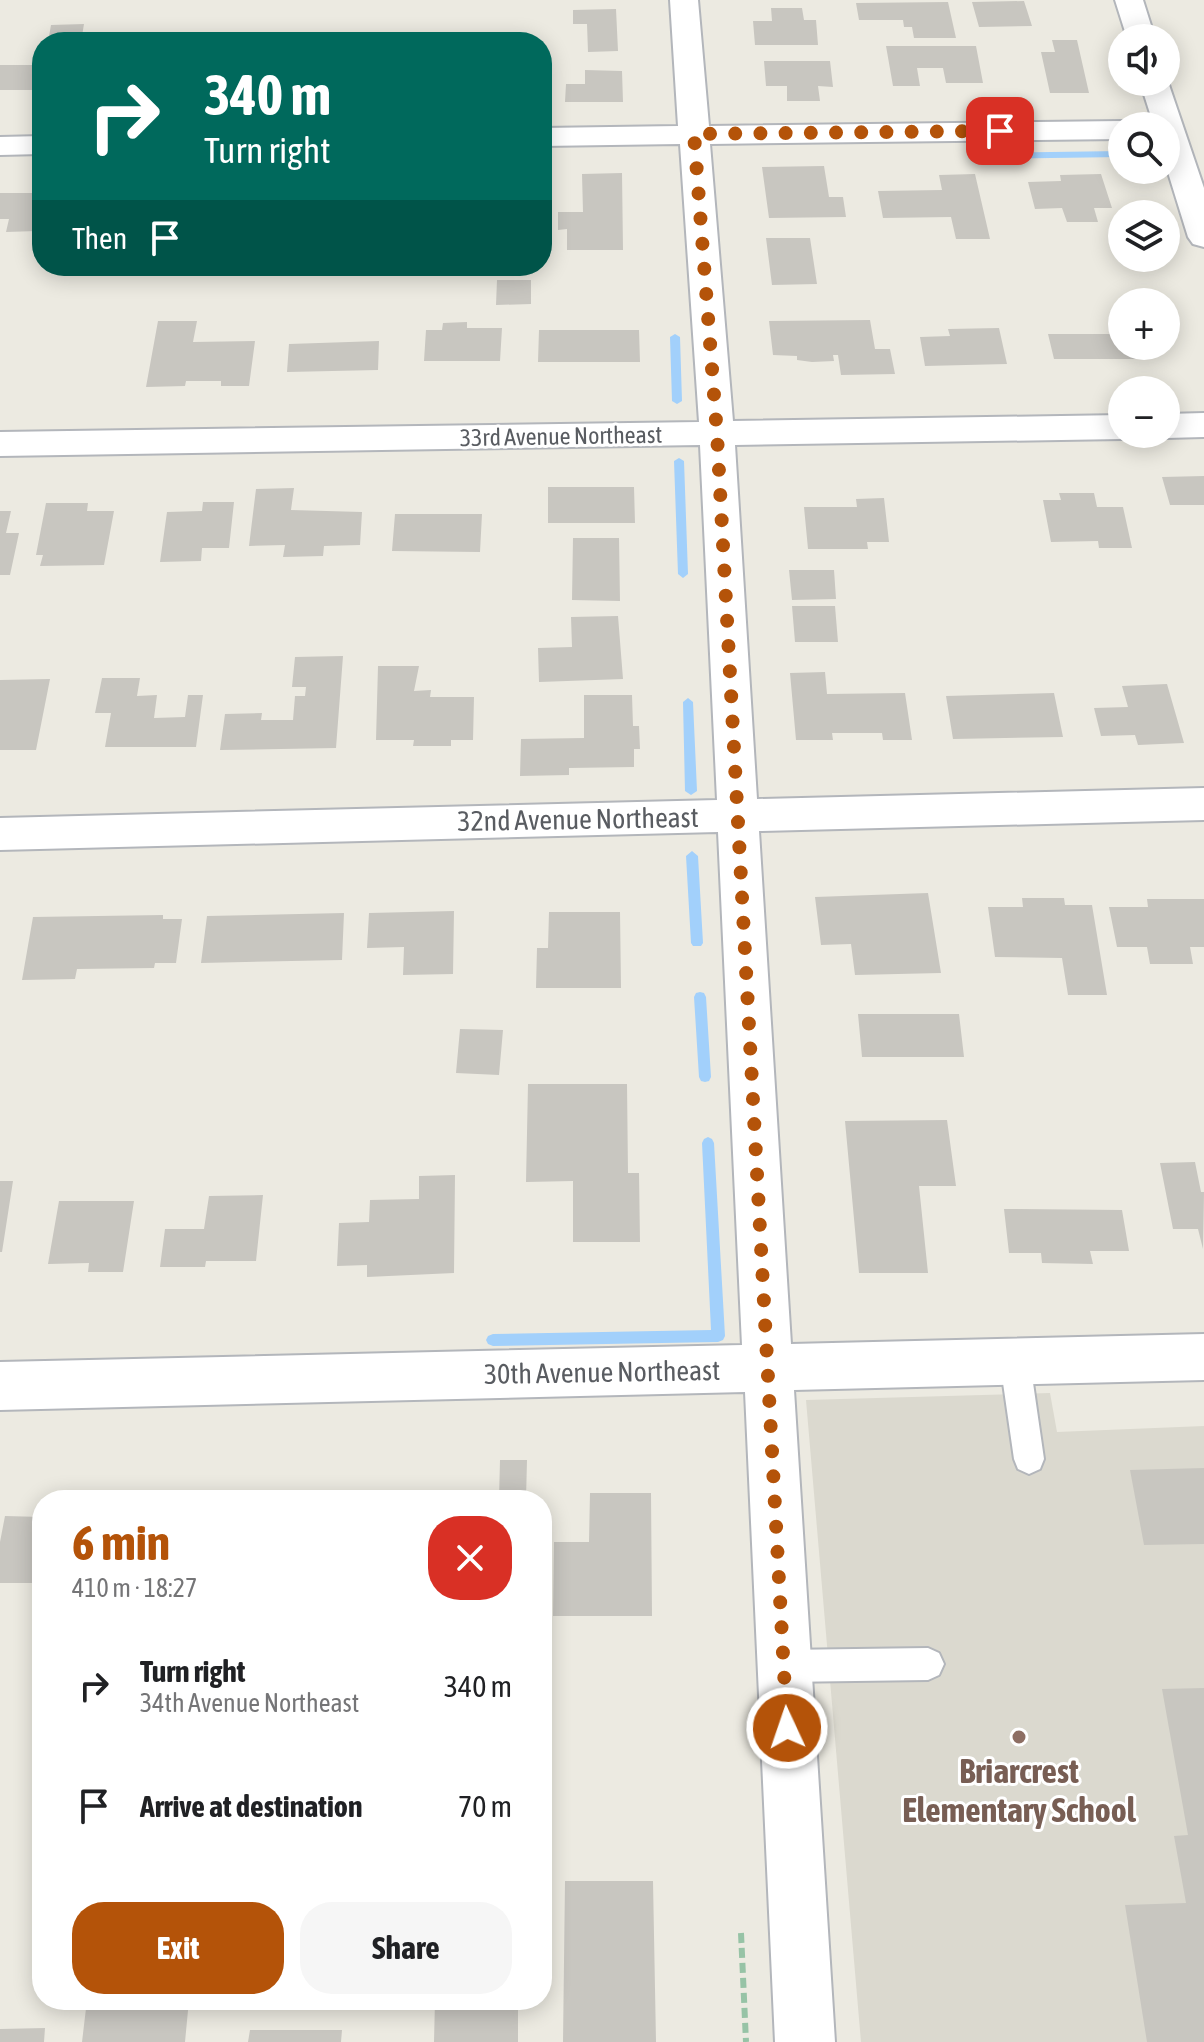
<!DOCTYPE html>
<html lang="en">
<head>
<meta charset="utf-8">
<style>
  :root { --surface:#fff; --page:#f6f6f6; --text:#202124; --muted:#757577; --accent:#b45309 }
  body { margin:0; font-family:"Asap Condensed",sans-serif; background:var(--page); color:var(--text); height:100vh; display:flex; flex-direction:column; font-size:30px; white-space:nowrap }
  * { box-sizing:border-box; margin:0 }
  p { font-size:26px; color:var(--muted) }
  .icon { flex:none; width:44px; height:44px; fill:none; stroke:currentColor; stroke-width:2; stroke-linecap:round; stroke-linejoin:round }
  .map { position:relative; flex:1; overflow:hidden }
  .details { position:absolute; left:32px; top:1490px; width:520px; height:520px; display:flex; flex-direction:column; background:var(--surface); border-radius:32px; box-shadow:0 4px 20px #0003 }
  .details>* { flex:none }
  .hud { position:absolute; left:32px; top:32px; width:520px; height:244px; border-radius:32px; box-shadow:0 4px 20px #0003; background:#00695c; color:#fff; overflow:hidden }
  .controls { position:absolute; left:1108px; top:24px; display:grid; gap:16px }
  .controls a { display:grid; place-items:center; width:72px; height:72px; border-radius:50%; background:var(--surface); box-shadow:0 4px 20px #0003; font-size:40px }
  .pin { position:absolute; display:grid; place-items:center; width:68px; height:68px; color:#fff; margin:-34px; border-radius:16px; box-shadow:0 4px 12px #0006 }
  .me { position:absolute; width:88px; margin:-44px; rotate:357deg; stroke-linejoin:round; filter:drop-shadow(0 0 6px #0008) }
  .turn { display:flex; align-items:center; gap:28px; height:168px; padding:0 40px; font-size:36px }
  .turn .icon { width:104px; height:104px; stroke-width:2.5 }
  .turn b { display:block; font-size:56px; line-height:68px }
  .then { display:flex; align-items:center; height:76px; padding:0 40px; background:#0003; gap:16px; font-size:30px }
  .round { display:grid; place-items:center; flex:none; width:84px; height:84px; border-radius:32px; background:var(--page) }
  .headline { display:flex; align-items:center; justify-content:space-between; height:136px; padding:0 40px }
  h1 { font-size:48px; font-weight:700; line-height:60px; color:var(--accent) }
  .button { display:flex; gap:16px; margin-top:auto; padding:16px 40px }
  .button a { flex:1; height:92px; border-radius:32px; background:var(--accent); color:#fff; font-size:32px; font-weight:700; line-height:92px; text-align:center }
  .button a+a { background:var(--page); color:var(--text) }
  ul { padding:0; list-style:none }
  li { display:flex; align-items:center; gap:24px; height:120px; padding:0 40px }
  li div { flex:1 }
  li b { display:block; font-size:30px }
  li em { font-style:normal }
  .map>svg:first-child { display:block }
</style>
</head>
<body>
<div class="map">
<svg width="1204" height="2042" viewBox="0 0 1204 2042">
  <rect width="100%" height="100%" fill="#eceae1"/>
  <path fill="#dbd9cf" d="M1050,1393L1057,1432L1204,1426V2042H861L806,1400Z"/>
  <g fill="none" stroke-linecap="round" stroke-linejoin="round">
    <path fill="#a2d0fb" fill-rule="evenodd" d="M1122,151V157L973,159L969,156L973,153Z
      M675,334L680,337L682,401L677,404L672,401L670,337Z
      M679,458L684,461L688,574L683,578L678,574L674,461Z
      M688,698L693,702L697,791L691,795L685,791L683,702Z
      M692,851L698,856L703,943L701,946H693L691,943L686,856Z
      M700,992L704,993L706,997L711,1077L709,1081L705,1082L701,1081L699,1077L694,997L696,993Z
      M708,1137L712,1139L714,1143L725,1336L723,1340L718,1342L493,1346L488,1344L486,1340L488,1336L493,1334L711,1330L702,1143L704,1139Z"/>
  </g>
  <path fill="#c8c6c0" d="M1024,1L1032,26L979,27L972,2Z
    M948,2L956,38H914L912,27H904L903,20H859L856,3Z
    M771,8H802L804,20H816L818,45H755L753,21H772Z
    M616,9L618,51L588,52L587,24H573V10Z
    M84,24L81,42H48L51,25Z
    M1052,40H1077L1089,93H1050L1041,52H1055Z
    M886,46H976L983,83H946L943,68H917L920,86H893Z
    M764,61H830L833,87L818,86L820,101H787V86H766Z
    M0,65H42V90H0Z
    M585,70L622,71L623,102H565L566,84H585Z
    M824,166L829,197H843L846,217L769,218L762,167Z
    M622,173L623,250H567V229L558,230V212H583L582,174Z
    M975,174L990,239H956L951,217L883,218L878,191L942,190L939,175Z
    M1101,174L1112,208H1094L1098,222H1067L1062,208L1035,209L1028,182L1061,181L1060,175Z
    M0,193H42L37,231L6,232L9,219H0Z
    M766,238H810L817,284L772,285Z
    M497,280H531V304L496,305Z
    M870,320L875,349H890L895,374L841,375L838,355H833L834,361L812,362L797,360V356L773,355L769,321Z
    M158,321H197L193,342L255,341L249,386H221V381H186L185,386L146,387Z
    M467,322V328H502L500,361H424L426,330H442L443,323Z
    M999,328L1007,364L925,366L920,337L950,336L948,329Z
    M539,330H639L640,362H538Z
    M1048,334H1122V346H1146L1149,359H1054Z
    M379,341L378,370L287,372L289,344Z
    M1204,476V505H1170L1162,477Z
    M548,487H634L635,523H548Z
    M294,488L291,510L362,512L360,545L324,546L323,556L283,557L285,545L249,546L256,489Z
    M1059,493H1094L1097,507H1123L1132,548H1099L1098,541L1051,542L1043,500H1061Z
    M884,498L889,542H867L868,549H808L804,507H857L856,499Z
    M203,502H234L229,548H202L201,561L160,562L167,512L202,511Z
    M46,503H88L87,511H114L104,565L40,566L43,555H36Z
    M0,511H11L6,533H19L10,575H0Z
    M395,514H482L480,552L392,551Z
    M573,538H619L620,601L572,600Z
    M789,570H834L836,599L792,600Z
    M792,606H835L838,642H795Z
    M618,616L623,679L539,682L538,648L572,647L571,617Z
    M343,656L336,748L220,750L225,714L262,713L261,720H293L295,696H305L306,687H292L295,657Z
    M378,666H419L414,691L431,690L430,697H474L473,740H451V746H413L414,740H376Z
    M825,672L827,694L905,693L912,740H883L882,733H832L833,740H796L790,673Z
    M102,678H140L137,696L157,695L154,718L185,717L188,695H203L196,747H105L111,713H95Z
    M50,679L36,750H0V680Z
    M1167,684L1184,743L1138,745L1135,735L1101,736L1094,708L1128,707L1122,686Z
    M1054,693L1063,737L953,739L946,696Z
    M584,695H632L633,726H639L640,749H634V767L569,768V775L520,776L521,739L584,738Z
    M928,893L941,973L855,975L851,944L821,945L815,897Z
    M1022,898H1064L1065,905H1092L1107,995H1068L1062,958L995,957L988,907H1023Z
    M1147,899H1204V947H1190L1193,964H1150L1147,947H1117L1109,907H1148Z
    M454,911L453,974L403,975L404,947L367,948L369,913Z
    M549,912H620L621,988H536L537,948H548Z
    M344,913L342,960L201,963L207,916Z
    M163,915V919H182L176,963H155L154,968L77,969L75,979L22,980L33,917Z
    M858,1014H959L964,1057H862Z
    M460,1029L503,1030L499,1075L456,1073Z
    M528,1084H627L628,1173H639L640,1242H573V1181L526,1182Z
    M947,1120L956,1186H919L928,1273H859L845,1121Z
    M1195,1162L1201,1192H1204L1203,1249L1198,1229H1173L1160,1163Z
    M455,1175L454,1273L367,1277V1265L337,1266L339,1223L369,1222L370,1200L419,1199V1176Z
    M0,1181H13L2,1252H0Z
    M263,1195L256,1261H206L205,1267H160L165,1229H204L209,1196Z
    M59,1201H134L123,1272H88L89,1263L48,1264Z
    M1004,1209L1122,1210L1129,1251H1090L1093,1264L1042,1263L1041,1253H1009Z
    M500,1460H527L526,1500H499Z
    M1204,1468V1544L1144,1545L1130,1470Z
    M590,1493H651L652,1616H553L554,1542H589Z
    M5,1516L42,1517V1583H0V1542Z
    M1204,1688V2042H1147L1125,1905L1186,1903L1174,1836L1188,1835L1162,1689Z
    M565,1881H653L656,2042H563Z
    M87,2000H189L185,2042H82Z
    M435,2000H518V2042H434Z
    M45,2028L44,2042H0V2029Z
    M250,2030H342L341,2042H248Z"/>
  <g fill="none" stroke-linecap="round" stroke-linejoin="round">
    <defs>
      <path id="service" d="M1015,1348L1025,1352L1030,1362L1044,1459L1040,1469L1029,1474L1018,1469L1014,1459L1000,1362L1005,1352Z
        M928,1648L939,1653L944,1664L939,1675L928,1680L783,1682L772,1677L767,1666L772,1655L783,1650Z"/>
      <path id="minor" d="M670,0H698L709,126L1122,121L1134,126H1122V139L710,144L733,421L1122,415V434H1135L1122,439L735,445L757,799L1204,788V820L759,831L791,1344L1204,1334V1380L794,1390L835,2042H775L745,1392L0,1410V1362L742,1345L718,832L0,850V818L717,800L700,445L0,456V432L699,422L680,144L542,146V128L678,126Z
        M1115,0H1143L1155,38H1127Z
        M1166,76L1204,188V247L1193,244L1188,237L1166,166V126H1154L1140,82H1166Z
        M42,136V154L0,155V137Z
        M1204,413V437L1166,438L1153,434H1166V414Z"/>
    </defs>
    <use href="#service" stroke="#b3b6bb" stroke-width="4"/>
    <use href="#minor" stroke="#b3b6bb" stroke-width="4"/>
    <path stroke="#97c3a6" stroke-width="6" stroke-dasharray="10 5" stroke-linecap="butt" d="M741,1933L746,2042"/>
    <use href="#service" fill="#fff" fill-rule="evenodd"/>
    <use href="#minor" fill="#fff" fill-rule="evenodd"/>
  </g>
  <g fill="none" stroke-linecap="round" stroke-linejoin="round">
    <path stroke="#b45309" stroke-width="14" stroke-dasharray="0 25.2" d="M787,1728L717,434L694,134L1000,131"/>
  </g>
  <circle fill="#8d6e63" stroke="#fff" stroke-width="3" cx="1019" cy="1737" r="8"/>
  <g text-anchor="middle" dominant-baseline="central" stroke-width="6" stroke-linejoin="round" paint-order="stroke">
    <g font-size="24" fill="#595c61" stroke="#fff">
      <text transform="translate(561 436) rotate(-1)">33rd Avenue Northeast</text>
    </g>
    <g font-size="28" fill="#595c61" stroke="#fff">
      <text transform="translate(578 819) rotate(-1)">32nd Avenue Northeast</text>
      <text transform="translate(602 1372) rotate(-1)">30th Avenue Northeast</text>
    </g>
    <g font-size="34" font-weight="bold" fill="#785e54" stroke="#fff">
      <text x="1019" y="1770">Briarcrest<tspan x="1019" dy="39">Elementary School</tspan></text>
    </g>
  </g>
</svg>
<div class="controls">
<a><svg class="icon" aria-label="sound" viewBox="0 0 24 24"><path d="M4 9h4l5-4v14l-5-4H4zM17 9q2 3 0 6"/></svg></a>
<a><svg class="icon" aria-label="search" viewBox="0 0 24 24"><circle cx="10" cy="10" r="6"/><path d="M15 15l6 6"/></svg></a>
<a><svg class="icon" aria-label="layers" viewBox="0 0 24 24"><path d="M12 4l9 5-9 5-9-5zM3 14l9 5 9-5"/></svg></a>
<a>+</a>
<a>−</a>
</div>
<div class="pin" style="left:1000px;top:131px;background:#d93025"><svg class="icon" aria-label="arrive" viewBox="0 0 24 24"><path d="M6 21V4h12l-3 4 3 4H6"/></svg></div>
<svg class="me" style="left:787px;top:1728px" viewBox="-20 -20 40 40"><circle r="17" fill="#b45309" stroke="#fff" stroke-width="3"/><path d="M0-11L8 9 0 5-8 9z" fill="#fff"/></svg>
<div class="hud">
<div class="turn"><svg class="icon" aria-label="right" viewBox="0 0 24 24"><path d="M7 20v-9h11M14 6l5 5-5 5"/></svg><div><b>340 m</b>Turn right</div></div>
<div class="then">Then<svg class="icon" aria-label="arrive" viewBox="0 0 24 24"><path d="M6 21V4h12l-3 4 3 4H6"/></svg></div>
</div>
<section class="details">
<div class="headline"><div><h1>6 min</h1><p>410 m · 18:27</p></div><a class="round" style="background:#d93025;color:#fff"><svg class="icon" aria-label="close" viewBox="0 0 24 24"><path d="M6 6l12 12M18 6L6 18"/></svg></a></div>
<ul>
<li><svg class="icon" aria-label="right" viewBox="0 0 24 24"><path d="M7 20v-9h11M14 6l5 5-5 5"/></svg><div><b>Turn right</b><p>34th Avenue Northeast</p></div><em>340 m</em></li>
<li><svg class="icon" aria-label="arrive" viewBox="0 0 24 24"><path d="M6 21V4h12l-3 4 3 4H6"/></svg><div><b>Arrive at destination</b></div><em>70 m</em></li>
</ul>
<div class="button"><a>Exit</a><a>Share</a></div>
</section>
</div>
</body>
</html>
